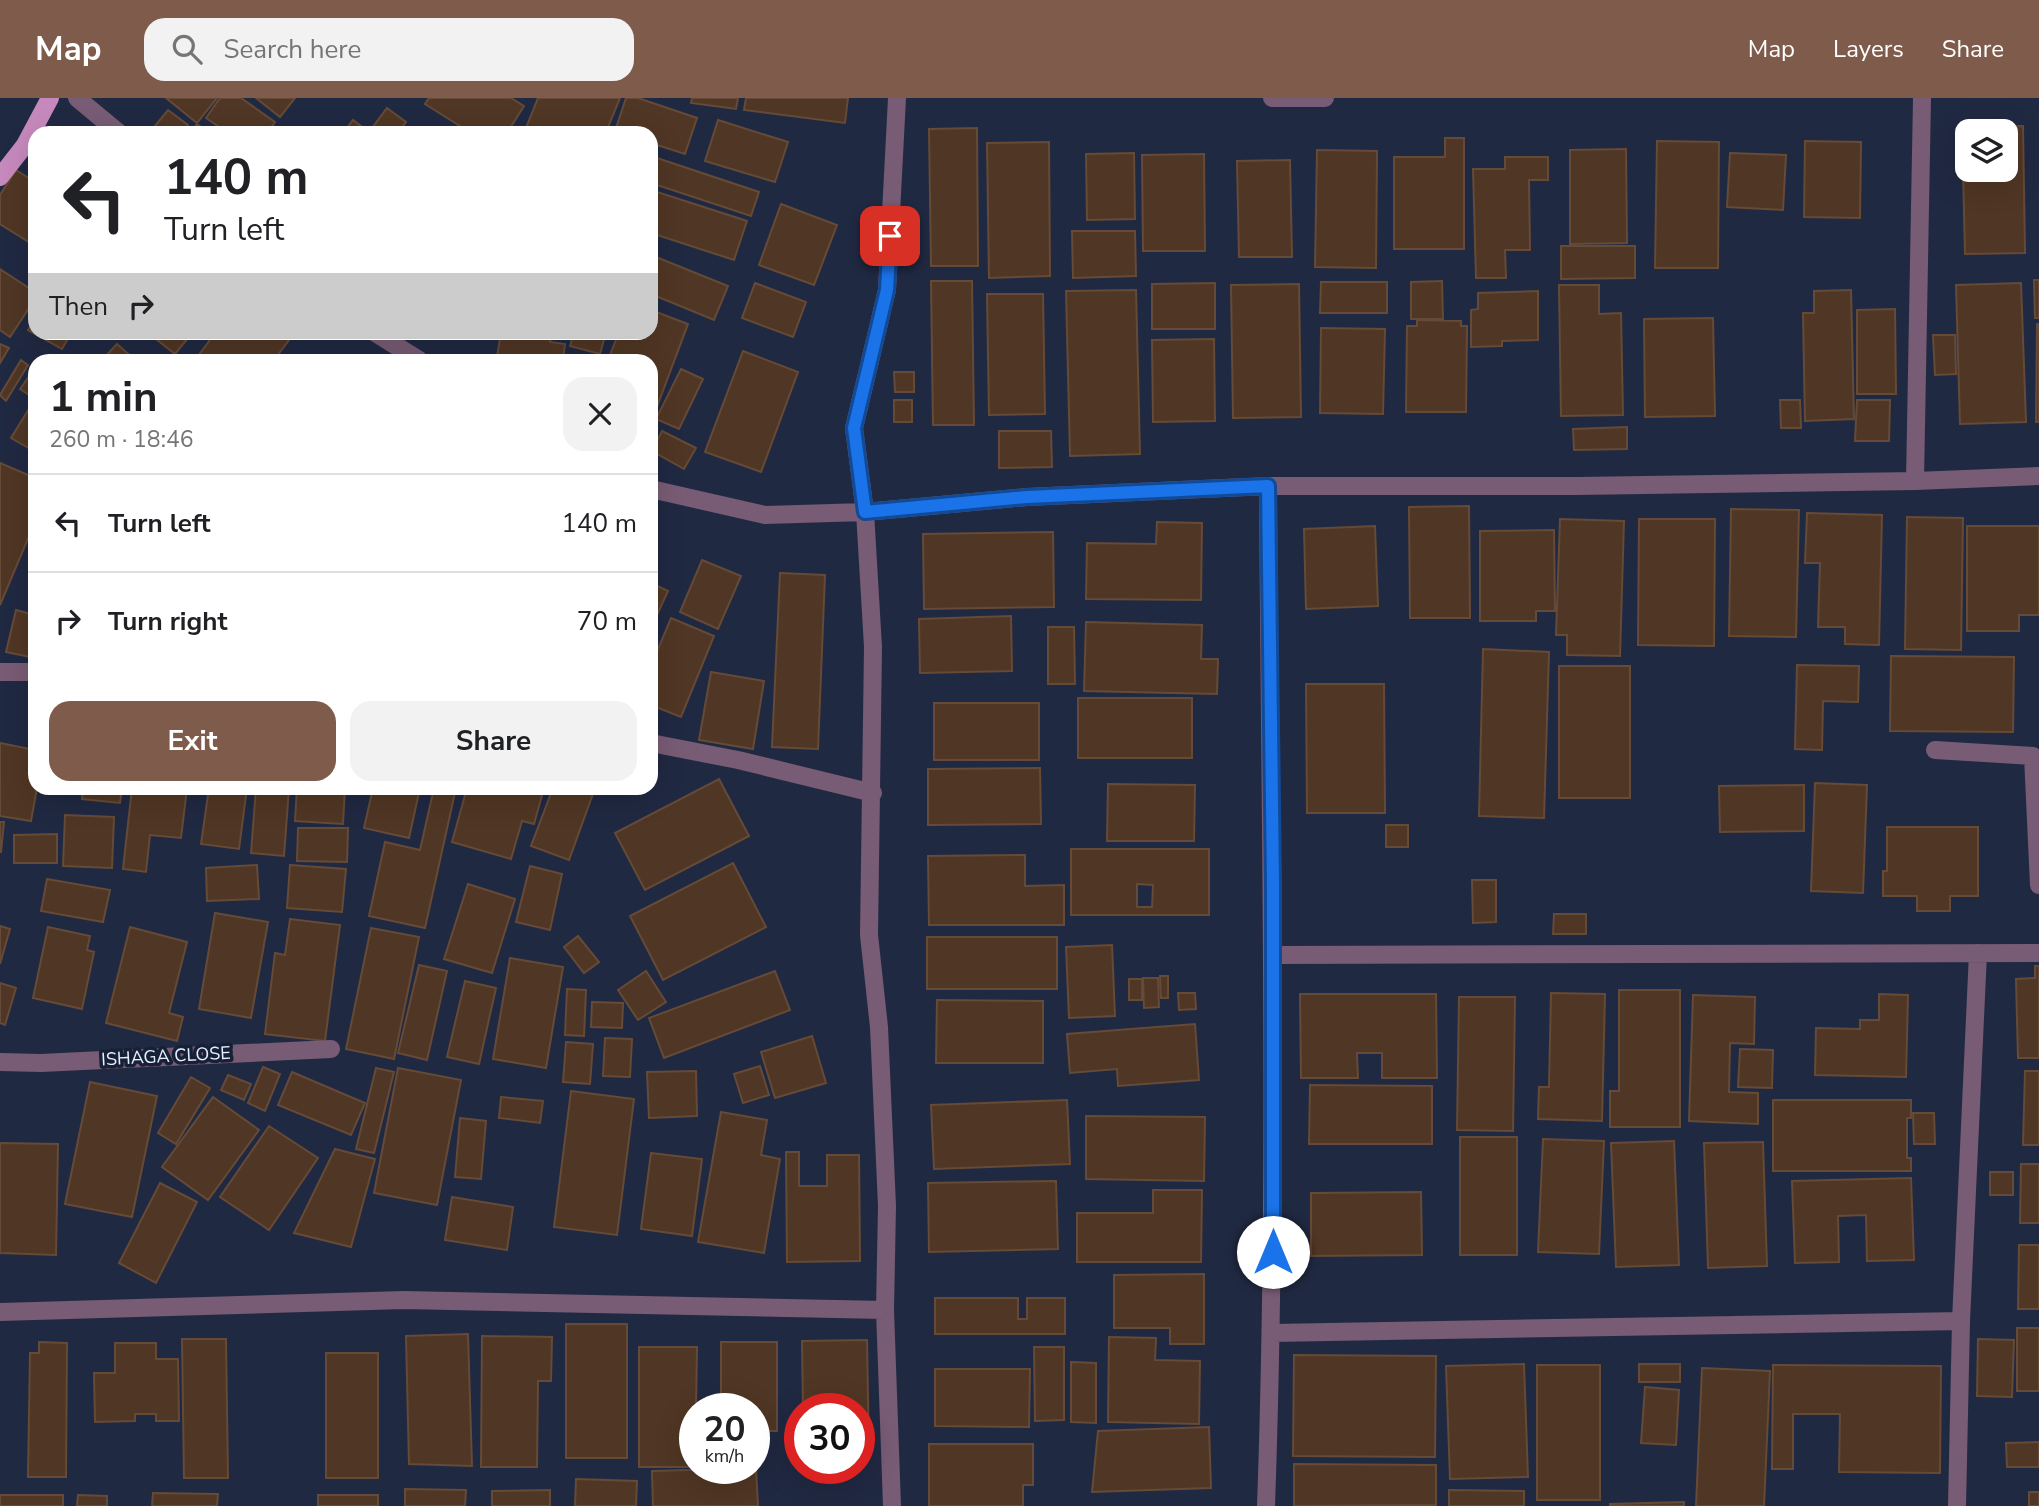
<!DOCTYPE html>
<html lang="en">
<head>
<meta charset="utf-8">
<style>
  :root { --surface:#fff; --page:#f2f2f2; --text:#202124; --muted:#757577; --line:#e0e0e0; --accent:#7e5b4a }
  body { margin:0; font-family:"Nunito Sans",sans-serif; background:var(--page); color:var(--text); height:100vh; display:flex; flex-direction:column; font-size:26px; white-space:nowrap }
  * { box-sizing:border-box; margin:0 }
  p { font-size:23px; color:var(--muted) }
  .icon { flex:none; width:38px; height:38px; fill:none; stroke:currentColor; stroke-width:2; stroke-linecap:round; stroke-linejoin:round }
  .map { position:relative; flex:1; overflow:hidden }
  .side { position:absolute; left:28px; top:256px; width:630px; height:441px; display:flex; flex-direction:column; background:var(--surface); border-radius:21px; box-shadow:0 7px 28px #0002 }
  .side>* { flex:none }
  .top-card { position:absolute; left:28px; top:28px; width:630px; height:214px; border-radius:21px; box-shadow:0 7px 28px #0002; background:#fff; color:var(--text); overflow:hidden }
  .buttons { position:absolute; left:1955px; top:21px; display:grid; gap:14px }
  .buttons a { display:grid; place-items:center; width:63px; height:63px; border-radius:14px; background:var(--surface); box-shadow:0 7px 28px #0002; font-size:35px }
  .speed { position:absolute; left:679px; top:1295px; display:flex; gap:14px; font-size:35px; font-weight:700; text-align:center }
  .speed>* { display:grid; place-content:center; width:91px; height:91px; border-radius:50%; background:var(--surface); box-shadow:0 7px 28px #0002; line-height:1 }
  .speed small { font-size:18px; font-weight:400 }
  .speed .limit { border:10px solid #d22; background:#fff; color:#111 }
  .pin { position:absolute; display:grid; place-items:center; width:60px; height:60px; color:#fff; margin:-30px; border-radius:14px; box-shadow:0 4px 10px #0006 }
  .me { position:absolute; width:77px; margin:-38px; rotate:0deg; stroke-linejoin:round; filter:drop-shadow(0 0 5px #0008) }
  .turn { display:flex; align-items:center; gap:24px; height:147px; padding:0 21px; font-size:32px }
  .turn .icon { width:91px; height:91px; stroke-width:2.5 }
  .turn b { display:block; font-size:49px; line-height:60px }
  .then { display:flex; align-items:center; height:66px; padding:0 21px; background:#0003; gap:14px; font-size:26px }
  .round { display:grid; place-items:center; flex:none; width:74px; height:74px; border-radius:21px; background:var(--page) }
  .head { display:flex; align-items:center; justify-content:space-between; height:119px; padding:0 21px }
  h1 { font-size:42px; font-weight:700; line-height:52px }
  .cta { display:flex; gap:14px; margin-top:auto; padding:14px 21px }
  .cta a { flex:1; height:80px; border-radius:21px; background:var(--accent); color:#fff; font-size:28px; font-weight:700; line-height:80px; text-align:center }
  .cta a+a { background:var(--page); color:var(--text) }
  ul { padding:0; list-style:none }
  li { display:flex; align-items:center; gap:21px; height:98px; padding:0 21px; border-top:2px solid var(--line) }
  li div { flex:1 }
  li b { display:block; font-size:26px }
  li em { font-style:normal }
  header { display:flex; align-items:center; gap:42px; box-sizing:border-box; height:98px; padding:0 35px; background:var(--accent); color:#fff }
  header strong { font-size:33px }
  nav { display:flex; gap:38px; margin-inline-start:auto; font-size:24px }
  .search { width:490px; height:63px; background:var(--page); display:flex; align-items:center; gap:18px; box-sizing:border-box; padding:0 24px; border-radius:21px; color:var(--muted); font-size:26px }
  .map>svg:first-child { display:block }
</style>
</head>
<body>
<header>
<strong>Map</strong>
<div class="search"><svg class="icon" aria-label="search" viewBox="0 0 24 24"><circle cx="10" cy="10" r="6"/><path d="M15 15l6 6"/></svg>Search here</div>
<nav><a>Map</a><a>Layers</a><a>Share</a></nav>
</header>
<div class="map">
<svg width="2039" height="1408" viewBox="0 0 2039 1408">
  <rect width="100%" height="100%" fill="#202942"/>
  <path fill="#503624" stroke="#654a37" stroke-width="2" fill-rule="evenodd" d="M166,0H217L197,25Z
    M220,0H241L275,24L268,35H228L206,20Z
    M256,0H295L280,19Z
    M429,0H511L524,8L507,35H471L425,6Z
    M538,0H620L606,34L594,30L592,35H524Z
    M626,0H638L697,20L685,56L651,45V35L615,33Z
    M692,0H738L736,11L691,5Z
    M746,0H848L845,25L744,12Z
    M387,10L406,24L398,35H343L353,22L369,34Z
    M168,12L188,27L182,35H162L154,29Z
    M718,22L788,44L775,84L705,63Z
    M197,26L210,35H191Z
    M2023,28L2025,155L1965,156L1962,29ZM1967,33H2006V72H1967Z
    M977,30L978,168H931L929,31Z
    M1445,40H1464V151H1394V59H1445Z
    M1657,43L1719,44L1718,170H1655Z
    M1805,43L1861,44L1860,120L1804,119Z
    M1049,44L1050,178L989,180L987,45Z
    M1626,51L1627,145L1570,146V52Z
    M1317,52L1377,53L1376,170L1315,169Z
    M1134,55L1135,121L1087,122L1086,56Z
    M1730,55L1786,57L1783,112L1727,109Z
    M1204,56L1205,153H1143L1142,57Z
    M651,58L759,94L751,118L651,85Z
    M1505,59H1548V82H1529L1530,152H1505L1506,180H1476L1473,71H1505Z
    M1290,62L1292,159H1239L1237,63Z
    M16,72L35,84V148L0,126V97Z
    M651,92L747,123L734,162L651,135Z
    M781,106L837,127L814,187L759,167Z
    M1072,133H1135L1136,178L1073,180Z
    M1561,148H1635V180L1561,181Z
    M651,157L728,188L714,222L651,196Z
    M0,171L35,194V201L10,239L0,232Z
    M2034,182H2039V220H2035Z
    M931,183H972L974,327H933Z
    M1442,183L1443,221H1411V184Z
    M1321,184H1387V215H1320Z
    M755,185L806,204L793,239L742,220Z
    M1215,185V231H1152V186Z
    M2021,185L2026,324L1960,326L1956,187Z
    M1299,186L1301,319L1233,320L1231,187Z
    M1559,187H1599V216L1621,215L1623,317L1561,318Z
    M1136,192L1140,356L1070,358L1066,193Z
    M1851,192L1854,321L1805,323L1803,215H1814V193Z
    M1538,193V242L1502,243V248L1471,249V212L1478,211V195Z
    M987,196H1043L1045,316L989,317Z
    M1895,211L1896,296H1857V212Z
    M651,212L688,226L655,314L651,312V262H608L619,234H651Z
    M35,220V234H72L62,251L28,232Z
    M1713,220L1715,318L1645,319L1644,221Z
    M1417,222L1461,223V228H1467L1466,314H1406L1407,228H1417Z
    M2037,226H2039V324H2036Z
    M1321,230L1385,231L1383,316L1320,315Z
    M147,234H193L175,256Z
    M216,234H295L274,262H195Z
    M501,234H552L550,244L565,246L563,262L497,259Z
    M574,234H606L600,256L570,248Z
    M1933,237H1955L1956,276L1935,277Z
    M1214,241L1215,323L1153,324L1152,242Z
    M0,246L9,250L0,265Z
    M117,246L135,262H102Z
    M743,253L798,274L761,374L705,354Z
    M21,262L28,267L6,303L0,297Z
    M35,270V301L20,291Z
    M681,271L703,281L679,331L656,321Z
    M894,274H914V294H895Z
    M894,302H912V324H894Z
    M1780,302H1800L1801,330H1781Z
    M1857,302H1890L1889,343H1855Z
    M30,309L35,312V347L32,352L11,340Z
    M1627,329V351L1574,352L1573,331Z
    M662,333L696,350L684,371L652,353Z
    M999,333H1051L1052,369L999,370Z
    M0,365L35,380V424L0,507Z
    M1469,408L1470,520H1410L1409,409Z
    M1731,411L1799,412L1796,539L1729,538Z
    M1807,415L1882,417L1879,547L1845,546V529H1818L1820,465H1805Z
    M1907,419L1963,420L1961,552L1905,551Z
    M1560,421L1624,423L1620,558L1567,557V537H1556Z
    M1639,421H1715L1714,548L1638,547Z
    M1157,424L1202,425L1201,502L1086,501L1087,445L1156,446Z
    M1375,428L1378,508L1306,511L1304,431Z
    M1967,428H2039V517H2019V533H1967Z
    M1554,432L1555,513H1536V523H1480V433Z
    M1053,434L1054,509L924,511L923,436Z
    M702,462L741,478L718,531L680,514Z
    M780,475L825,477L818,651L772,649Z
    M651,485L668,493L651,530Z
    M16,512L35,517V560L6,554Z
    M1011,518L1012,573L920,575L919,521Z
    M671,520L714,538L681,619L651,607V568Z
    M1086,524L1202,527L1201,561H1218L1217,596L1084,593Z
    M1048,529H1074L1075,586H1048Z
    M1483,551L1549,554L1544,720L1479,718Z
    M1891,558L2014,559L2013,634L1890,633Z
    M1797,567L1859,568L1858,604L1823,603L1822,652L1795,651Z
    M1559,568H1630V700H1559Z
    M711,574L764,583L753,651L699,642Z
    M1306,586H1384L1385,715H1307Z
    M1078,600H1192V660H1078Z
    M934,605H1039V662H934Z
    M0,645L35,652L37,690L31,723L0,718Z
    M1040,670L1041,726L928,727V671Z
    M719,681L749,738L645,792L615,735Z
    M1815,685L1867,687L1863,795L1811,793Z
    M1108,686L1195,687L1194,743H1107Z
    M1804,687V733L1720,734L1719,688Z
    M83,690H122L120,705L82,701Z
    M132,690H187L181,740L150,737L146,774L123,771Z
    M209,690H247L239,751L201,746Z
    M256,690H289L284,758L251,755Z
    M297,690H345L343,726L295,723Z
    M373,690H420L409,740L364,730Z
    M434,690H456L425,830L369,818L385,744L420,752Z
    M467,690H544L534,726L522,723L511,761L452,744Z
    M553,690H584L594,693L569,762L531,748Z
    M65,717L114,719L112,770L63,768Z
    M0,724H4L1,754H0Z
    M1386,727H1408V749H1386Z
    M1887,729H1978V798H1950V813H1917V798H1883V773H1887Z
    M298,730H348L347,764L297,763Z
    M57,736V765H14V737Z
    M1071,751H1209V817H1071ZM1137,786L1153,787L1152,809H1137Z
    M1025,757V788L1064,787V827H929L928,758Z
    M733,765L766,829L663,882L630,818Z
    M257,767L259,801L207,803L206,770Z
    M290,767L346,771L342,814L287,810Z
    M530,768L562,776L550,832L516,824Z
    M47,781L110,792L103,824L41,813Z
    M1472,782H1496V824L1473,825Z
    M468,786L515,801L492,875L444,861Z
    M215,815L268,824L251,920L199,911Z
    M1554,816H1586V836H1553Z
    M290,821L340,827L325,943L265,936L275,855L285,857Z
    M0,828L10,831L0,866Z
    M48,829L90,838L87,852L94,854L82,911L33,900Z
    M130,829L187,844L169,915L183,919L177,943L106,925Z
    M371,830L419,839L394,961L346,951Z
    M578,838L599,864L584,875L564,849Z
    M927,839H1057V891H927Z
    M1112,847L1115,918L1069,920L1066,849Z
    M510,860L563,869L546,970L493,961Z
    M419,867L447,873L427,962L398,955Z
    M2035,868H2039V960H2018L2016,881L2035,880Z
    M646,873L666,904L638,922L618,892Z
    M775,873L790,912L664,960L649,920Z
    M1160,878H1168V900H1161Z
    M1143,880H1158L1159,909L1144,910Z
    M1129,881H1142V902H1129Z
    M465,883L496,890L479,966L447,959Z
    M0,885L16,890L5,927L0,925Z
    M567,891L586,892L584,938L565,937Z
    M1619,892H1680V1029H1610V993H1619Z
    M1178,895H1195L1196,911L1179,912Z
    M1551,895L1605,896L1602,1023L1538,1021L1539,989H1549Z
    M1300,896H1436L1437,980H1382V955H1357L1358,980H1301Z
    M1879,896L1908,897L1906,979L1815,977L1816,930L1860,931V922H1879Z
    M1693,897L1755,899L1754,946L1730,945L1729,994L1758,995V1026L1689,1023Z
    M1459,899H1515L1513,1033L1457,1032Z
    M937,902L1043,903V965H936Z
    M592,904L623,905L622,930L591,929Z
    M1195,926L1199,982L1118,988L1117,971L1070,975L1067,936Z
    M812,938L826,985L775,1000L761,954Z
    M605,940L632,941L630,979L603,978Z
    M566,944L593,946L590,986L563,984Z
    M1740,951L1773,952L1772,990L1738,989Z
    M760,968L769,997L743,1005L734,976Z
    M263,969L280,976L265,1013L248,1005Z
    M376,970L394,974L374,1055L356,1051Z
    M398,970L461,982L437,1107L374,1095Z
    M696,973L697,1018L649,1020L647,974Z
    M2025,973H2039V1047H2023Z
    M292,974L365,1005L351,1037L278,1007Z
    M228,977L251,986L244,1002L221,992Z
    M191,979L210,990L176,1046L158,1035Z
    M90,984L157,998L132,1119L65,1106Z
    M1310,987L1432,988V1046H1309Z
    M571,993L634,1001L617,1137L554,1129Z
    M213,999L259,1032L208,1102L162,1069Z
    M501,999L543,1003L540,1025L499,1020Z
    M1067,1002L1070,1066L934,1071L931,1007Z
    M1773,1002H1911V1020H1907V1060H1911V1073H1773Z
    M721,1014L767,1022L761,1057L780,1061L764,1155L698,1144Z
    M1913,1015H1934L1935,1046H1914Z
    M1086,1018L1205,1019L1204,1083L1086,1081Z
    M460,1020L486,1023L481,1081L455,1079Z
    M269,1028L318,1060L269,1132L220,1099Z
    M1460,1039H1517V1157H1460Z
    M1543,1041L1604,1043L1599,1156L1538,1154Z
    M1674,1043L1679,1167L1616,1169L1611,1045Z
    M1763,1044L1767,1168L1708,1170L1704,1045Z
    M0,1045L58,1046L56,1157L0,1155Z
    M335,1051L375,1061L351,1149L294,1135Z
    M786,1054H799V1088H827V1057H859L860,1163L787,1164Z
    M651,1055L702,1061L692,1138L641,1131Z
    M2021,1066H2039V1125H2020Z
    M1990,1074H2013V1097H1990Z
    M1911,1080L1914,1162L1867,1163L1866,1117L1838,1118L1839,1164L1795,1165L1792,1083Z
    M1056,1083L1058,1151L929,1154L928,1085Z
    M160,1085L197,1104L156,1185L119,1165Z
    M1153,1092H1202L1201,1164H1077V1115H1153Z
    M1421,1094L1422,1157L1311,1158V1095Z
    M452,1099L513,1109L507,1152L445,1142Z
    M2019,1147H2039V1211H2018Z
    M1204,1176V1246H1170V1230H1114V1177Z
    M935,1200H1018V1221H1027V1200H1065V1236H935Z
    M566,1226H627V1360H566Z
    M2017,1230H2039V1293H2017Z
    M468,1236L472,1368L409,1366L406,1238Z
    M482,1238L552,1239L551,1283H538L537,1369H481Z
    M1109,1239L1156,1240L1155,1262L1200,1263L1199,1326L1108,1324Z
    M182,1241H226L228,1380H184Z
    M1978,1241L2014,1242L2012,1299L1977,1298Z
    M867,1242L869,1357H859V1311H803L802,1243Z
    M39,1244L67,1245L66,1379H28L30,1255H39Z
    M721,1244H777V1333H754V1311H721Z
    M115,1245H156V1261H178L179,1323H156V1316H135V1323L95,1324L94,1275H115Z
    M639,1249H697L695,1369H639Z
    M1034,1249H1064V1322L1035,1323Z
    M326,1255H378V1380H326Z
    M1294,1257L1436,1258L1435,1359L1293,1358Z
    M1071,1264L1096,1265V1325L1071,1324Z
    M1524,1266L1528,1379L1450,1381L1446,1268Z
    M1639,1266H1680V1284H1639Z
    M1537,1267H1600V1402H1537Z
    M1773,1267L1941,1268L1940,1375L1839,1374L1840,1316H1793V1371H1772Z
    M1702,1270L1770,1273L1764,1408H1696Z
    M935,1271H1030L1029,1329L935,1328Z
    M1645,1289L1679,1292L1676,1347L1641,1345Z
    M1209,1329L1211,1390L1092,1394L1098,1333Z
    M2039,1344V1369H2007L2006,1345Z
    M929,1346H1033V1387H1023V1408H929Z
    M1294,1366L1436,1367V1407L1294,1408Z
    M756,1370L758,1408H653L652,1373Z
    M576,1381L637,1383L636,1408H575Z
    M405,1391L466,1392L465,1408H405Z
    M550,1392V1408H492V1393Z
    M1449,1392L1524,1393V1408H1449Z
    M2029,1394H2039V1408H2029Z
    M153,1395L218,1396L217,1408H152Z
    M0,1397H63V1408H0Z
    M78,1397L107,1398V1408H77Z
    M318,1397H378V1408H318Z
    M1684,1404V1408H1610V1406Z"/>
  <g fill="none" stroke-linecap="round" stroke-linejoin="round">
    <path stroke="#785b74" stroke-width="18" d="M77,0L119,35
      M1272,0H1325
      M374,234L419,262
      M1915,383L1922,0
      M651,391L765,417L865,414L1027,399L1268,388H1577L1915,383L2039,378
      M0,574H35
      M651,645L738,662L873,695
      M1935,652L2033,658L2039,787
      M1274,857L2039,855
      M0,964L41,965L331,951
      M0,1214L404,1202L885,1212
      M1273,1235L1961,1223
      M892,1408L885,1212L887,1108L879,929L869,837L873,549L865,414L854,330L887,192L897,0
      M1266,1408C1278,1068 1270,728 1268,388
      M1957,1408L1961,1223L1978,855"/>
    <path stroke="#c689bd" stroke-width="18" d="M0,79L25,47L50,0"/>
  </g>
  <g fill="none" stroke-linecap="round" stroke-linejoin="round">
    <defs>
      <path id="route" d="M890,138L887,192L854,330L865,414L1027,399L1268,388L1273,785V1154"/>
    </defs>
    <use href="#route" stroke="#114b97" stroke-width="18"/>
    <use href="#route" stroke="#1a73e8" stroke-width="12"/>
  </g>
  <g text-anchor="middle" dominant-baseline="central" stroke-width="7" stroke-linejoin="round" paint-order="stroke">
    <g font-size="18" fill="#e7eeff" stroke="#162037">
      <text transform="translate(166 958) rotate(-3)">ISHAGA CLOSE</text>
    </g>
  </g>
</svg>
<div class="buttons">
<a><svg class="icon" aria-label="layers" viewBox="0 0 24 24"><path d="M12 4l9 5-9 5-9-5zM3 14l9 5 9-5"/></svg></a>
</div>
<div class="speed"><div>20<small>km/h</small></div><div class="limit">30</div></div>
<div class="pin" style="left:890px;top:138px;background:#d93025"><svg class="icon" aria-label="arrive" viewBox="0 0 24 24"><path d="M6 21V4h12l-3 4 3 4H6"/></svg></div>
<svg class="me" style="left:1273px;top:1154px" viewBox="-20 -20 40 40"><circle r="19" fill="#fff"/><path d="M0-13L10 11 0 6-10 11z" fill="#1a73e8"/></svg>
<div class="top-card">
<div class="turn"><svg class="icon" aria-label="left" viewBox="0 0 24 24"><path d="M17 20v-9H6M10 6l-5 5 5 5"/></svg><div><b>140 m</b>Turn left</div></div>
<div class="then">Then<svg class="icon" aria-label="right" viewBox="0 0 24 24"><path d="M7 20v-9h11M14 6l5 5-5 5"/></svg></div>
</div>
<section class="side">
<div class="head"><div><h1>1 min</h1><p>260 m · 18:46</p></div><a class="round"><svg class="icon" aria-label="close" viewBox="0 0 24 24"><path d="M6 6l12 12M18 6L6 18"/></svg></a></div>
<ul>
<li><svg class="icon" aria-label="left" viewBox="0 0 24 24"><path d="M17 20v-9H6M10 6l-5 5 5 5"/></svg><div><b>Turn left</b></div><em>140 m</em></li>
<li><svg class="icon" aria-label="right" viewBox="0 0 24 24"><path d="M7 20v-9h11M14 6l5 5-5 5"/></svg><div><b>Turn right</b></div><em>70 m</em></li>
</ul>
<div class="cta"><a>Exit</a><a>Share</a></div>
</section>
</div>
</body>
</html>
